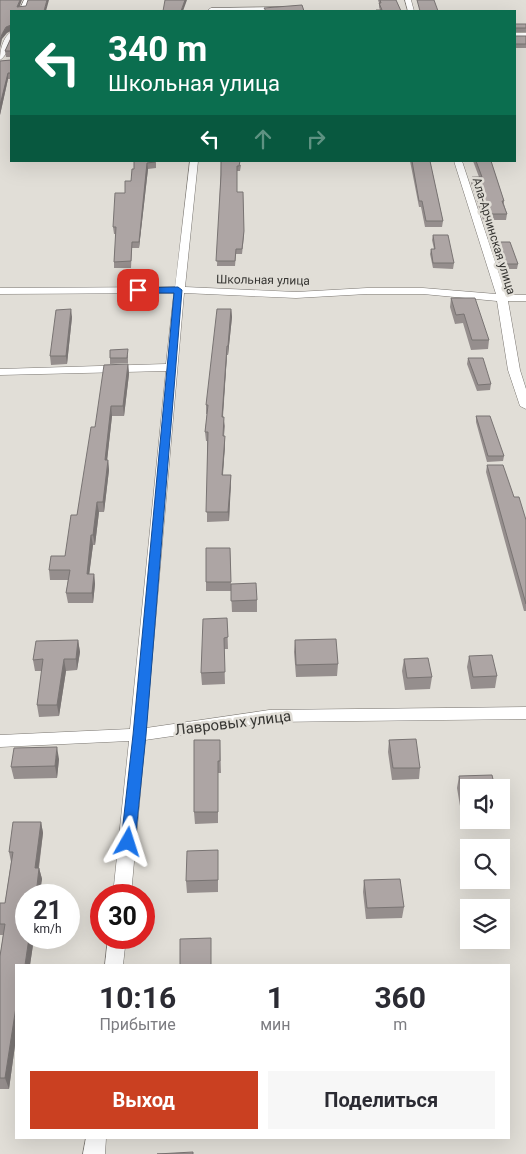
<!DOCTYPE html>
<html lang="ru">
<head>
<meta charset="utf-8">
<style>
  :root { --surface:#fff; --page:#f7f7f7; --text:#2b2b33; --muted:#7c7c81; --accent:#ca4021 }
  body { margin:0; font-family:Roboto,sans-serif; background:var(--page); color:var(--text); height:100vh; display:flex; flex-direction:column; font-size:19px; white-space:nowrap }
  * { box-sizing:border-box; margin:0 }
  p { font-size:16px; color:var(--muted) }
  .icon { flex:none; width:28px; height:28px; fill:none; stroke:currentColor; stroke-width:2; stroke-linecap:round; stroke-linejoin:round }
  .map { position:relative; flex:1; overflow:hidden }
  .sheet { position:absolute; left:15px; top:964px; width:495px; height:175px; display:flex; flex-direction:column; background:var(--surface); border-radius:0px; box-shadow:0 5px 20px #0002 }
  .sheet>* { flex:none }
  .top-card { position:absolute; left:10px; top:10px; width:506px; height:152px; border-radius:0px; box-shadow:0 5px 20px #0002; background:#0b6e4f; color:#fff; overflow:hidden }
  .tools { position:absolute; left:460px; top:779px; display:grid; gap:10px }
  .tools a { display:grid; place-items:center; width:50px; height:50px; border-radius:0px; background:var(--surface); box-shadow:0 5px 20px #0002; font-size:25px }
  .speed { position:absolute; left:15px; top:884px; display:flex; gap:10px; font-size:25px; font-weight:700; text-align:center }
  .speed>* { display:grid; place-content:center; width:65px; height:65px; border-radius:50%; background:var(--surface); box-shadow:0 5px 20px #0002; line-height:1 }
  .speed small { font-size:12px; font-weight:400 }
  .speed .limit { border:8px solid #d22; background:#fff; color:#111 }
  .pin { position:absolute; display:grid; place-items:center; width:42px; height:42px; color:#fff; margin:-21px; border-radius:10px; box-shadow:0 2px 8px #0006 }
  .me { position:absolute; width:55px; margin:-28px; rotate:6deg; stroke-linejoin:round; filter:drop-shadow(0 0 4px #0008) }
  .turn { display:flex; align-items:center; gap:18px; height:105px; padding:0 15px; font-size:22px }
  .turn .icon { width:65px; height:65px; stroke-width:2.5 }
  .turn b { display:block; font-size:35px; line-height:42px }
  .lanes { display:flex; align-items:center; height:48px; padding:0 15px; background:#0003; justify-content:center; gap:25px; direction:ltr }
  .lanes .off { opacity:.35 }
  .eta { display:flex; justify-content:space-evenly; align-items:center; height:85px; text-align:center }
  .eta b { font-size:30px; font-weight:700; line-height:35px }
  .cta { display:flex; gap:10px; margin-top:auto; padding:10px 15px }
  .cta a { flex:1; height:58px; border-radius:0px; background:var(--accent); color:#fff; font-size:20px; font-weight:700; line-height:58px; text-align:center }
  .cta a+a { background:var(--page); color:var(--text) }
  .map>svg:first-child { display:block }
</style>
</head>
<body>
<div class="map">
<svg width="526" height="1154" viewBox="0 0 526 1154">
  <rect width="100%" height="100%" fill="#e1ded7"/>
  <g fill="none" stroke-linecap="round" stroke-linejoin="round">
    <defs>
      <path id="minor" d="M24,0H30L25,11H19Z
        M405,0H411L414,11H408Z
        M283,7L284,8L281,10H208L211,8Z
        M11,32C12,41 8,55 0,60C0,50 3,37 11,32Z
        M190,161H198L185,287L296,292L367,288H423L496,294L454,161H462L506,295H526V301H508L520,370L526,389V409L520,406L508,370L497,301L423,294H367L296,298L184,293L146,728L269,710L526,707V719L269,722L145,740L131,895H113L129,741L0,747V735L130,729L166,371L0,375V369L166,364L174,293L0,294V288L175,287Z
        M108,938H126L123,965H105Z
        M86,1138H106L105,1154H83Z"/>
      <path id="tertiary" d="M515,33H526V39H515Z"/>
    </defs>
    <use href="#minor" stroke="#7a7671" stroke-width="1"/>
    <use href="#tertiary" stroke="#7a7671" stroke-width="1"/>
    <use href="#minor" fill="#fff" fill-rule="evenodd"/>
    <use href="#tertiary" fill="#fff" fill-rule="evenodd"/>
  </g>
  <path fill="#958e8d" d="M378,0H396L401,11H376V10H380L379,7V3Z
    M515,24H526V32H515Z
    M515,36H526V48H515Z
    M11,38V57H6L5,51Z
    M11,60V79H8L0,115V61Z
    M134,161H156V168L148,169L139,248H132L131,268H114V262L116,234H114L113,227L125,193L131,181L134,169Z
    M221,161L241,165L240,171H237V192H243L244,236L242,254H236L235,266H217Z
    M410,161H430L443,221L442,227H425L421,207H419Z
    M473,161H491L504,201V204L507,214L506,220H483L471,183L472,177H479Z
    M433,235L454,263L453,269L433,268L430,254L431,249H434L432,240Z
    M493,242L518,264L517,269H500L493,247Z
    M451,298L489,340L488,349L471,350L463,323L455,324L450,307Z
    M231,309L232,317L228,355H227L223,417L225,426L224,436L225,445L223,475H231L229,521L207,522V441H206L205,432L207,414H206V405Z
    M72,317L67,364L51,365L50,356Z
    M128,355V363L110,364V358Z
    M468,358L491,384L490,390L477,391L467,364Z
    M128,364L129,374L124,416H112L107,460H108L109,470L104,512H99L95,545H93L89,574H94L95,584L93,603H68L66,593L68,580H50L49,570L65,556L77,515L95,427Z
    M476,416L504,456L503,461L487,462L476,422Z
    M487,465L514,497L526,520V611H524L486,472Z
    M230,548L231,584L257,600V612H232L231,591H206V582Z
    M227,618L228,649H224L225,684L202,685L201,673Z
    M78,640L80,652L77,670L66,671L59,716L39,717L37,705L42,671H35L33,660Z
    M295,640L338,664L337,676L296,677L294,652Z
    M469,656L497,676L495,688L471,689L467,667Z
    M404,659L432,677L430,689L405,690L402,671Z
    M220,740L221,773H218V823L195,824L194,812Z
    M389,740L420,768L419,779L392,780L388,752Z
    M59,759L57,778L14,779L11,767Z
    M459,776L469,788V806H460L457,788Z
    M41,822L43,833L39,868L42,879L26,938H34L30,965H16V1038L9,1089H0V956L3,935H0V903H5L11,862L9,852Z
    M218,861V892L187,893L186,881Z
    M364,880L404,907L402,918L366,919L363,892Z"/>
  <path fill="#797473" d="M20,0H22L18,11L17,7Z
    M47,0H49L46,11H44Z
    M185,0H187L183,11H181Z
    M11,25V31L7,33L2,39L0,49V40L2,34L6,27Z
    M8,73V79L0,115V105Z
    M147,163L148,169L139,248V242Z
    M71,309L72,317L67,364L66,356Z
    M231,309L232,317L228,355V346Z
    M227,346V355L222,426V417Z
    M128,364L129,374L124,416L123,406Z
    M111,406L112,416L106,470L105,460Z
    M225,436V445L222,484V475Z
    M108,460L109,470L104,512L103,502Z
    M231,475V484L229,521L228,512Z
    M97,502L99,512L95,545L93,535Z
    M91,535L93,545L88,584L87,574Z
    M94,574L95,584L93,603L92,593Z
    M78,640L80,652L77,670L76,659Z
    M64,659L66,671L59,716L57,705Z
    M57,747L59,759L57,778L55,766Z
    M41,822L43,833L37,879L35,868Z
    M39,868L42,879L40,895H36Z
    M29,938H34L30,965H25Z
    M16,1007V1038L9,1089L5,1078Z"/>
  <path fill="#ada5a4" stroke="#797473" d="M0,0H20L17,7L26,6L28,0H47L44,11H11V25L6,27L2,34L0,40Z
    M165,0H185L181,11H163Z
    M380,0H396L401,11H377L376,10H382L379,3H381Z
    M417,0H434L438,11H420Z
    M302,5L304,11H266L264,8Z
    M515,24H526V28H515Z
    M11,36V51H5L11,38Z
    M515,36H526V44H515Z
    M11,60V73H8L0,105V61Z
    M134,161H155V162L147,163L139,242H132L131,261L114,262L116,227H113L115,193H125V181H131L132,169H134Z
    M221,161H240L239,166H237V192H243L244,231L242,249H236L235,261H216L221,175Z
    M412,161H430L443,221H426L422,201H419Z
    M476,161H491L504,201H502L507,214H484L472,177H482Z
    M433,235H448L454,263H433L431,249H435Z
    M493,242H510L518,264H501Z
    M451,298H475L489,340H472L464,314L456,315Z
    M71,309L66,356H50L56,310Z
    M217,309H231L228,346H227L222,417H224L223,436H225L222,475H231L228,512H206L208,432H205L208,405H206Z
    M128,349L127,358H110V350Z
    M468,358H483L491,384L478,385Z
    M128,364L123,406H111L105,460H108L103,502H97L93,535H91L87,574H94L92,593H66L70,570H49L51,556H65L71,515H77L91,427H95L104,365Z
    M476,416H490L504,456H488Z
    M487,465H503L514,497H519L526,520V604Z
    M206,548H230L231,582H206Z
    M256,583L257,600L231,601V584Z
    M227,618L228,637L224,638L225,672L201,673L203,619Z
    M336,639L338,664L296,665L295,640Z
    M78,640L76,659H64L57,705H37L43,659L33,660L36,641Z
    M492,655L497,676L473,677L469,656Z
    M428,658L432,677L407,678L404,659Z
    M416,739L420,768H393L389,740Z
    M194,740H220V761H218V812H194Z
    M57,747L55,766L11,767L14,748Z
    M492,775L495,788H469V794H462L459,776Z
    M13,822H41L35,868H39L36,895H26V938H29L25,965H16V1007L5,1078H0V956L5,924H0V903H5L13,852H9Z
    M218,850V880L186,881L187,851Z
    M400,879L404,907L367,908L364,880Z
    M211,938V965H180V939Z
    M193,1152V1154H157Z"/>
  <path fill="#1a73e8" stroke="#114b97" d="M178,287L182,290L146,735L135,842L133,846L128,848L123,846L121,842L133,735L174,293H138L134,290L138,288Z"/>
  <g text-anchor="middle" dominant-baseline="central" stroke-width="5" stroke-linejoin="round" paint-order="stroke">
    <g font-size="12" fill="#373633" stroke="#e1ded7">
      <text transform="translate(494 236) rotate(73)">Ала-Арчинская улица</text>
      <text transform="translate(263 280) rotate(1)">Школьная улица</text>
    </g>
    <g font-size="15" fill="#373633" stroke="#e1ded7">
      <text transform="translate(233 723) rotate(-7)">Лавровых улица</text>
    </g>
  </g>
</svg>
<div class="tools">
<a><svg class="icon" aria-label="sound" viewBox="0 0 24 24"><path d="M4 9h4l5-4v14l-5-4H4zM17 9q2 3 0 6"/></svg></a>
<a><svg class="icon" aria-label="search" viewBox="0 0 24 24"><circle cx="10" cy="10" r="6"/><path d="M15 15l6 6"/></svg></a>
<a><svg class="icon" aria-label="layers" viewBox="0 0 24 24"><path d="M12 4l9 5-9 5-9-5zM3 14l9 5 9-5"/></svg></a>
</div>
<div class="speed"><div>21<small>km/h</small></div><div class="limit">30</div></div>
<div class="pin" style="left:138px;top:290px;background:#d93025"><svg class="icon" aria-label="arrive" viewBox="0 0 24 24"><path d="M6 21V4h12l-3 4 3 4H6"/></svg></div>
<svg class="me" style="left:128px;top:842px" viewBox="-20 -20 40 40"><path d="M0-17L14 15 0 8-14 15z" fill="#1a73e8" stroke="#fff" stroke-width="4"/></svg>
<div class="top-card">
<div class="turn"><svg class="icon" aria-label="left" viewBox="0 0 24 24"><path d="M17 20v-9H6M10 6l-5 5 5 5"/></svg><div><b>340 m</b>Школьная улица</div></div>
<div class="lanes"><svg class="icon" aria-label="left" viewBox="0 0 24 24"><path d="M17 20v-9H6M10 6l-5 5 5 5"/></svg><svg class="icon off" aria-label="ahead" viewBox="0 0 24 24"><path d="M12 20V5M6 11l6-6 6 6"/></svg><svg class="icon off" aria-label="right" viewBox="0 0 24 24"><path d="M7 20v-9h11M14 6l5 5-5 5"/></svg></div>
</div>
<section class="sheet">
<div class="eta">
<div><b>10:16</b><p>Прибытие</p></div>
<div><b>1</b><p>мин</p></div>
<div><b>360</b><p>m</p></div>
</div>
<div class="cta"><a>Выход</a><a>Поделиться</a></div>
</section>
</div>
</body>
</html>
